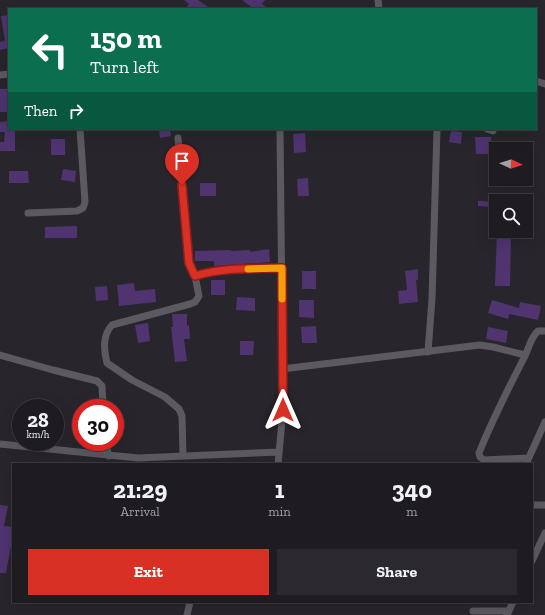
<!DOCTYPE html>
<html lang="en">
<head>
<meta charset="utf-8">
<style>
  :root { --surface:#1e1c21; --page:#2b292e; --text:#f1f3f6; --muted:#a1a1a5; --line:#3c3a3f; --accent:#d93025 }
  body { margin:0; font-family:"Zilla Slab",serif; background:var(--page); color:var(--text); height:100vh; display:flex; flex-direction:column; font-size:15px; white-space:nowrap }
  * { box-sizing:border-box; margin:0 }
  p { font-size:13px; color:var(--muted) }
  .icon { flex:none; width:22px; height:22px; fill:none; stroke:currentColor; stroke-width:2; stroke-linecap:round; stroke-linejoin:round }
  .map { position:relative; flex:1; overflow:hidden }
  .panel { position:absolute; left:12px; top:463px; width:521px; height:140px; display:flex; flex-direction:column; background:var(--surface); border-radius:0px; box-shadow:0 4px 16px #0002,0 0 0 1px var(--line) }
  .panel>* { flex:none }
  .banner { position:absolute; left:8px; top:8px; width:529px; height:122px; border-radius:0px; box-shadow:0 4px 16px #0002,0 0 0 1px var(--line); background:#0b6e4f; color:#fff; overflow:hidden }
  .needle { width:26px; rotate:93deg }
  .tools { position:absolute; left:489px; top:142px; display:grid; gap:8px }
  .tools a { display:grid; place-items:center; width:44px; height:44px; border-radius:0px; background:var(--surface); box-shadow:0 4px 16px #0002,0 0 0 1px var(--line); font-size:20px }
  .speed { position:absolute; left:12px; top:399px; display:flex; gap:8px; font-size:20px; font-weight:700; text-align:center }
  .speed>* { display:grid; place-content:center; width:52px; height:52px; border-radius:50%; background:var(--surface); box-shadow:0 4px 16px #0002,0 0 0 1px var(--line); line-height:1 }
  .speed small { font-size:10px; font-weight:400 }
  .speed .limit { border:6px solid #d22; background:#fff; color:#111 }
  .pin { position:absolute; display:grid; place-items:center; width:34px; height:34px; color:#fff; margin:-41px -17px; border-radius:50% 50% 50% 0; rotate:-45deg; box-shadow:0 0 4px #0007 }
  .pin .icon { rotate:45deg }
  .me { position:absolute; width:44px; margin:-22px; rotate:0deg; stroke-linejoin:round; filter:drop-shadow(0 0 3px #0008) }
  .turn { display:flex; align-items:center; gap:14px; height:84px; padding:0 16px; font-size:18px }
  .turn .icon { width:52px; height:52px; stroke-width:2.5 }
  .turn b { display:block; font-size:28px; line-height:34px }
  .then { display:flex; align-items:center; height:38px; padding:0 16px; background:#0003; gap:8px; font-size:15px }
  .eta { display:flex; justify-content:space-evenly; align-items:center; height:68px; text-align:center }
  .eta b { font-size:24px; font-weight:700; line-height:28px }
  .action { display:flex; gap:8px; margin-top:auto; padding:8px 16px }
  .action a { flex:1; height:46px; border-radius:0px; background:var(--accent); color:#fff; font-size:16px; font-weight:700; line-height:46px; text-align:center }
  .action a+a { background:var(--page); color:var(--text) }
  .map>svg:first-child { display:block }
</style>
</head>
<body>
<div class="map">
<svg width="545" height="615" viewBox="0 0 545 615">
  <rect width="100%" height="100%" fill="#28262c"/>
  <path fill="#4f3470" d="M184,0H198L211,9H185L189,4Z
    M242,0H265L262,4L269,9H254Z
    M9,15V48L0,50V42L5,41L1,16Z
    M0,89H9V112H0Z
    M9,121V129H15V151H0V142H4L5,132H0V122Z
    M159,129H170L171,136L160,138Z
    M451,131L462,132L461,144L449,142Z
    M305,133L306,152L294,153L293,134Z
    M475,137H491L492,154H476Z
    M51,139H65V155H51Z
    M63,169L76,171L75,182L61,180Z
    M9,171H28L29,183H9Z
    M308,178L309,196H298L297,179Z
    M200,183H216V196H200Z
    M478,201L495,202L494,207L478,206Z
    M77,226V238H45V227Z
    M497,231H511L510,286H495Z
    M269,249L270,262L214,266V261H195V251L231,250V251L250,250V252Z
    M418,269V280H416L418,302L399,304L398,291L407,290L405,271Z
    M302,271H316V289H302Z
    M211,280H225V295H211Z
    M134,283L135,291L155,289L156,302L119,306L117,285Z
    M107,286L108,300L96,301L95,287Z
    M237,297L255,298V311L236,310Z
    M299,300H314V318L299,317Z
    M492,300L519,308L520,302L541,306L538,320L509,314L508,319L488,313Z
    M172,314H187V326L189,325L190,339H184L187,361L175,362L171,327H173Z
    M148,323L150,341L138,343L135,325Z
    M316,326L317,343H302L301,327Z
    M488,327L508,331L506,343L486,339Z
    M240,341H254L253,355H240Z
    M0,505L8,506L4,526L13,527V535L6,573H0Z"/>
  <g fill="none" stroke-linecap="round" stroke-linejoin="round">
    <path stroke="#5c5961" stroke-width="7" d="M378,0L379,9
      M0,75L9,74
      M536,81L545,84
      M487,129L493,131
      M178,138L189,263L195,276
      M28,213L77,211L83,208L85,202L80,129
      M428,352L432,299L437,129
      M0,355L53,370L97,381L102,386L103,408
      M282,369L480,345L493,347L525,355
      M105,442L109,456
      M0,444L138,458L279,452
      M183,456L182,416L179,409L165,397L132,380L107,363C104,350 102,336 112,325L190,304L195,302L199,296L195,276C223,267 253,269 282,268
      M528,458L484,460L480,457L479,453C492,420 508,389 524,358C529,349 530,338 538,331H545
      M278,464L283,410L280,129
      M526,464L545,422
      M532,505H545
      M532,561L545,533
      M473,611H509
      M187,615L190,602
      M507,615L513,602"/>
  </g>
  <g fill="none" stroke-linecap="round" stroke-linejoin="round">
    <defs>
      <path id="route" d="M182,185L189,263L195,276C223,267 253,269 282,268L283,410"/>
    </defs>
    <use href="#route" stroke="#8d1f18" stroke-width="10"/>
    <use href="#route" stroke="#d93025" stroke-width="7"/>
    <path stroke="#f59e0b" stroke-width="7" d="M248,269L282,268V299"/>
  </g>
</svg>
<div class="tools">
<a><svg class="needle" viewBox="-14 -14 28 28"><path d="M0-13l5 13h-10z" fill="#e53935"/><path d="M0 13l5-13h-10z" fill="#a1a1a5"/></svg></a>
<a><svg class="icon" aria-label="search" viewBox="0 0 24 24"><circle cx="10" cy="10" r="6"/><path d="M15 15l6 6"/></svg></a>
</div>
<div class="speed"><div>28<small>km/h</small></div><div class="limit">30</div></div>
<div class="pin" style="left:182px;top:185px;background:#d93025"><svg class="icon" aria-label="arrive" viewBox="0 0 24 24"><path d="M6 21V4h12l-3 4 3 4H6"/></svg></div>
<svg class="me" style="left:283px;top:410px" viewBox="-20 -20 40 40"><path d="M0-17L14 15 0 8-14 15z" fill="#d93025" stroke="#fff" stroke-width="4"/></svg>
<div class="banner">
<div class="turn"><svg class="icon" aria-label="left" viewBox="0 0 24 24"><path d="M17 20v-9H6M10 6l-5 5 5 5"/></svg><div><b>150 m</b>Turn left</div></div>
<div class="then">Then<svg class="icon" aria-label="right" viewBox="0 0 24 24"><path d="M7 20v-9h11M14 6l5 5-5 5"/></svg></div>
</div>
<section class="panel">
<div class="eta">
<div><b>21:29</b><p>Arrival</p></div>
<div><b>1</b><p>min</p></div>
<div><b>340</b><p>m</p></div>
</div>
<div class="action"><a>Exit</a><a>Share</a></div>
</section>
</div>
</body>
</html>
